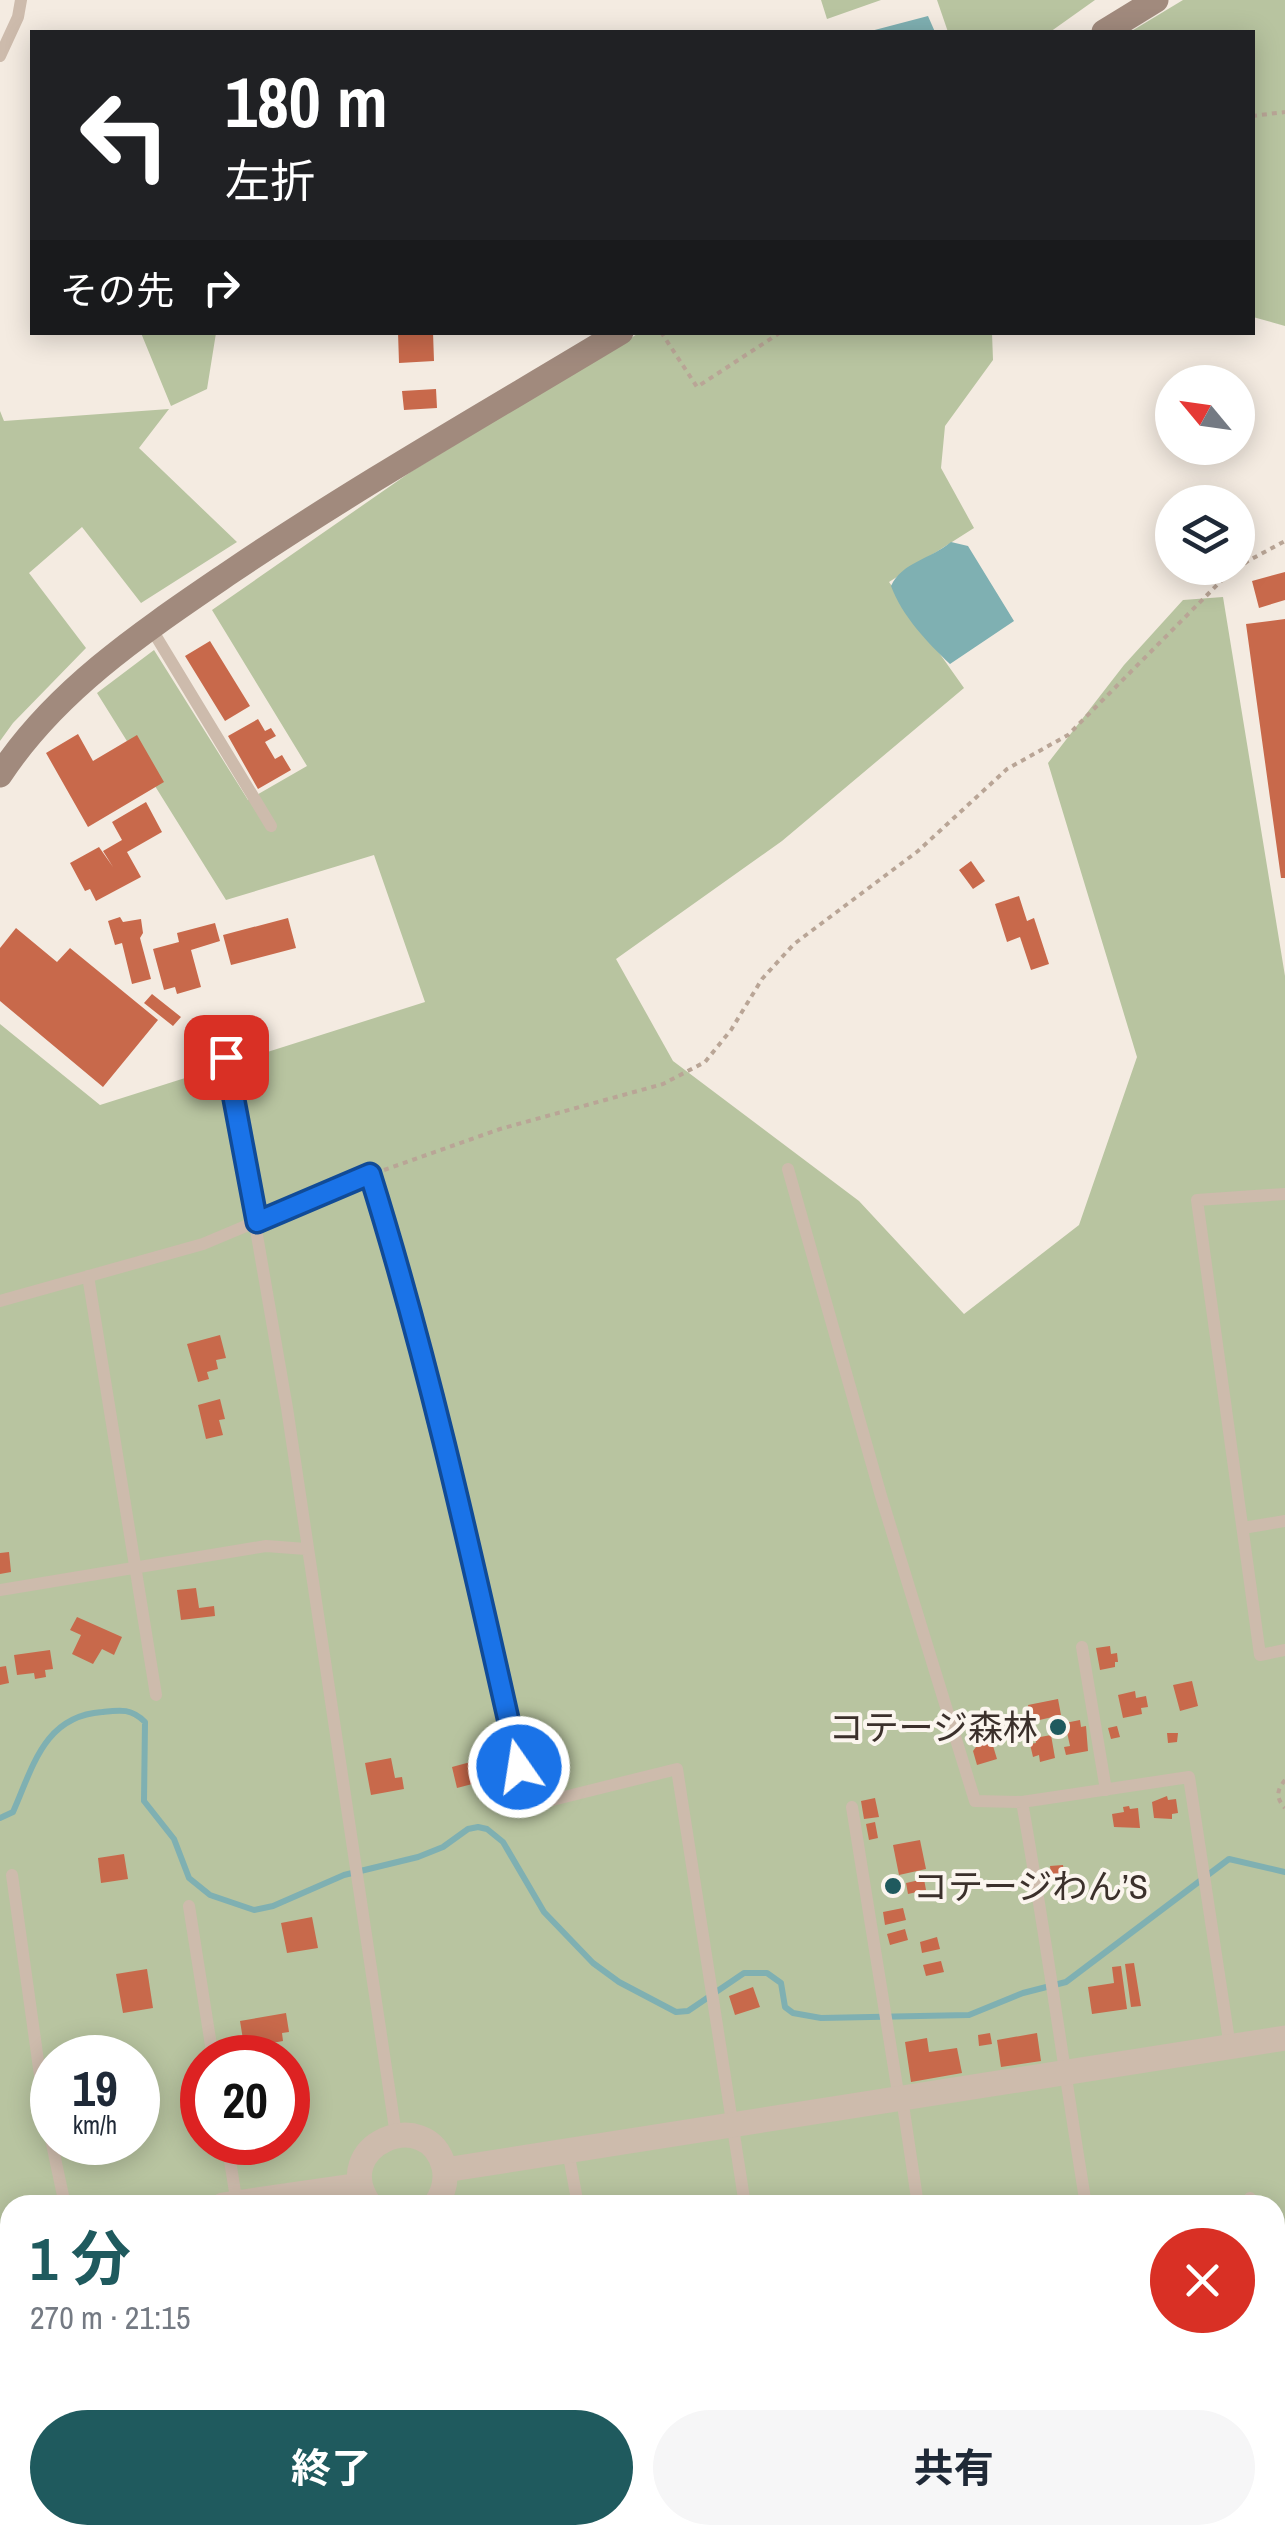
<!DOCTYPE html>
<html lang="ja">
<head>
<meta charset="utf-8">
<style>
  :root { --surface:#fff; --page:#f6f6f7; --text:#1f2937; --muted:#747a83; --accent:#1f5a5e }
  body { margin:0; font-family:"Archivo Narrow","Noto Sans JP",sans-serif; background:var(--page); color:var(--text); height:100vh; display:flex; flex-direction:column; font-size:38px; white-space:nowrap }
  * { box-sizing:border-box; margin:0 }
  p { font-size:32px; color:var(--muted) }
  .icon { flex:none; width:55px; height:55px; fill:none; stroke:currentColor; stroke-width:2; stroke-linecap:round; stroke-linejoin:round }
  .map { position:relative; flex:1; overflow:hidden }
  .sheet { position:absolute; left:0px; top:2195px; width:1285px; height:350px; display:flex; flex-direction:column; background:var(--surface); border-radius:30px 30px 0 0; box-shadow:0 5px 25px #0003 }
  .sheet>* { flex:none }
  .guide { position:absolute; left:30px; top:30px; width:1225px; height:305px; border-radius:0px; box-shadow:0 5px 25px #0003; background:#202124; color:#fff; overflow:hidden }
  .needle { width:65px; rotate:299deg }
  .tools { position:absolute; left:1155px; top:365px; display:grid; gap:20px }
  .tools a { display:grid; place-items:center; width:100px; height:100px; border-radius:50%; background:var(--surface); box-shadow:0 5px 25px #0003; font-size:50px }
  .speed { position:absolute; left:30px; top:2035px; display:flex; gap:20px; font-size:50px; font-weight:700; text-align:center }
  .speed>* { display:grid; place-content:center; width:130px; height:130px; border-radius:50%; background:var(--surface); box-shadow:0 5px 25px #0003; line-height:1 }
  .speed small { font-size:25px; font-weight:400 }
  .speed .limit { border:15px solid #d22; background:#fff; color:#111 }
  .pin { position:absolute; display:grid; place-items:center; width:85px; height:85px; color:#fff; margin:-42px; border-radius:20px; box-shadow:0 5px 15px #0006 }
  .me { position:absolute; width:110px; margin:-55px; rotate:347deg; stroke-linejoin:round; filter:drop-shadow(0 0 8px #0008) }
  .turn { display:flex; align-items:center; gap:35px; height:210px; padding:0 30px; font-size:45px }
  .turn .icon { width:130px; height:130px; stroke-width:2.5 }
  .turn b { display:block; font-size:70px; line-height:85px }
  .then { display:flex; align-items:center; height:95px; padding:0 30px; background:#0003; gap:20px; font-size:38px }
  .round { display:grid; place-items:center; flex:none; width:105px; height:105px; border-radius:52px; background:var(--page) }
  .head { display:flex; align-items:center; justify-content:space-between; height:170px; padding:0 30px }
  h1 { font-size:60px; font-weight:700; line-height:75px; color:var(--accent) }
  .button { display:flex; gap:20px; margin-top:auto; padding:20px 30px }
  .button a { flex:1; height:115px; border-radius:60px; background:var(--accent); color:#fff; font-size:40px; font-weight:700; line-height:115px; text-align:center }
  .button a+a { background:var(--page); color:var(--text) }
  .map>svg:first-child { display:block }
</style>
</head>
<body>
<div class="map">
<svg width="1285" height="2545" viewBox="0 0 1285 2545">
  <rect width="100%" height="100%" fill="#f4ebe1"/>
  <path fill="#b8c4a0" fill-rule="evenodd" d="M821,0H881L827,19Z
    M937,0H1095L1050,32H948Z
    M1183,0H1285V326L1253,317L1252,32H1130Z
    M141,333H216L207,389L171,406Z
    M639,333H992L993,360L945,426L941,468L974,528L889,582L964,688L782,841L616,959L673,1061L859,1201L964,1314L1079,1225L1137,1057L1048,763L1124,665L1183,600L1223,597L1285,976V2545H1166L1163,2535H1275V2205H10V2535H894L882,2545H0V1024L100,1105L425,1002L374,855L226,900L97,693L154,650L248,800L307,766L212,610L412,471ZM52,2058H138V2142H52ZM202,2058H288V2142H202Z
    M169,409L139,448L237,542L141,603L82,527L29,573L86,648L13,723L0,741V411L4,421Z"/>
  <path fill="#7fb0b2" d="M928,16L935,32H867Z
    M951,542L968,546L1014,621L950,664C928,643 902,616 891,586C902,562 931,559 951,542Z"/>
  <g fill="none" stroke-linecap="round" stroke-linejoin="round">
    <path stroke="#7fb0b2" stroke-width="6" d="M0,1818L13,1812C33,1767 44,1716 102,1712C120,1710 131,1708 145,1722L144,1801L174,1839L189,1878L210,1895L254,1910L273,1906L344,1875L418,1857L443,1847L468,1829L478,1827L487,1829L503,1842L544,1912L593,1963L619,1982L676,2012L688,2011L744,1973H767L781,1983L785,2007L793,2013L821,2018L969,2015L1023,1993L1066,1982L1229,1859L1285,1872"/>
  </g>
  <path fill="#c8694b" d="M398,332H433L434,361L399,363Z
    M436,389L437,408L404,410L402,391Z
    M1285,572V600L1259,608L1252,581Z
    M1285,619V878H1281L1246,624Z
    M210,641L250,706L225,721L185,656Z
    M258,719L265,731L271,728L276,736L265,742L275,759L282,755L291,770L258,789L228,736Z
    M78,734L93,761L137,735L164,782L88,827L46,753Z
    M146,802L162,832L127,852L141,877L96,901L90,889L85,891L70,863L99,847L113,867L103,851L122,840L112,822Z
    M971,861L985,881L973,889L959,870Z
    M1019,896L1027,921L1034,918L1049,964L1031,970L1020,937L1007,942L995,904Z
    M120,917L123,922L141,919L143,933L140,938L151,979L132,984L122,943L115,945L108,921Z
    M288,918L296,948L231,965L223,935Z
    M215,923L220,941L191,950L201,987L177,994L175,987L164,990L153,949L179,942L177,933Z
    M16,928L57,962L70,948L158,1020L103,1087L0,1001V948Z
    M152,994L181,1017L173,1026L144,1003Z
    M220,1335L226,1358L216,1360L218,1369L207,1372L209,1379L198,1382L187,1344Z
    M220,1399L225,1419L219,1420L223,1435L206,1439L198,1405Z
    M9,1552L11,1572L0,1574V1553Z
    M196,1588L199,1608L214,1606L215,1616L181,1620L177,1590Z
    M77,1617L122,1637L114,1655L102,1649L93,1664L72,1654L81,1635L70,1630Z
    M1110,1646L1111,1654L1117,1653L1118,1662H1115V1667L1100,1670L1096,1648Z
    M50,1650L53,1669L45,1670L46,1677L35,1679L34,1673L17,1675L14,1655Z
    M6,1666L9,1683L0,1685V1667Z
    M1192,1681L1198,1706L1180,1711L1173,1685Z
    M1135,1691L1136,1698L1146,1696L1148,1707L1141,1708L1142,1714L1123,1718L1118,1695Z
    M1058,1699L1061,1715L1031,1722L1028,1705Z
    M1080,1720L1081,1727L1086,1726L1088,1751L1066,1755L1064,1747L1070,1746L1065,1723Z
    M1117,1726L1120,1737L1111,1739L1108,1728Z
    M1167,1733H1178L1177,1742L1168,1743Z
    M1051,1735L1055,1758L1040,1762L1039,1755L1033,1757L1030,1744L1036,1743L1035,1738Z
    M990,1736L997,1759L977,1765L973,1751L976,1747L974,1741Z
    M489,1757L495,1778L457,1788L452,1767Z
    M391,1758L395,1778L402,1777L404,1789L371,1795L365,1763Z
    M1167,1796L1168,1800L1176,1799L1178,1813L1172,1814V1819L1154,1818L1152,1802Z
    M875,1798L879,1817L864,1819L861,1801Z
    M1129,1806L1130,1809L1138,1808L1140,1828L1114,1827L1112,1814L1124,1812L1123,1807Z
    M875,1822L878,1838L869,1840L866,1824Z
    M920,1840L926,1869L899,1875L893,1845Z
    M124,1854L128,1879L101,1883L98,1858Z
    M1063,1865L1065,1880L1052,1882L1050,1866Z
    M924,1879L926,1890L908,1894L906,1883Z
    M903,1908L906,1920L885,1925L883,1912Z
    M312,1917L318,1948L287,1953L281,1923Z
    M905,1929L908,1940L890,1945L887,1934Z
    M937,1937L940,1949L922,1953L920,1942Z
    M941,1961L944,1972L926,1976L923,1965Z
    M1134,1963L1141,2006L1131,2007L1125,1964Z
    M1121,1966L1127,2009L1092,2014L1088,1987L1114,1983L1112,1967Z
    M147,1969L153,2008L123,2013L116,1974Z
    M753,1987L760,2007L735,2015L729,1996Z
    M286,2013L289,2032L282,2033L283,2041L261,2045L263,2056L246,2058L240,2021Z
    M990,2033L992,2044L979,2046L978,2035Z
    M1037,2033L1041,2061L1001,2067L997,2040Z
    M927,2038L929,2052L957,2048L962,2073L911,2082L905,2042Z
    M298,2103L300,2126L288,2128V2104Z"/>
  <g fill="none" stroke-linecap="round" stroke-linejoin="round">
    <path stroke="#b9a596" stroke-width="4" stroke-dasharray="5 5" stroke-linecap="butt" d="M1252,116L1285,112
      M661,332L697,387L781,332
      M384,1170L500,1129L663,1084L705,1062L731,1030L762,979L794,944L918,851L1007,769L1068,735L1222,580L1248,561L1285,541
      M1285,1780C1276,1791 1276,1798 1285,1808"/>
    <path stroke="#cdbbac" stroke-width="12" d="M0,56L18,17L21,0
      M151,628L271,826
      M226,1057L287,1408L396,2135
      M788,1169L881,1496L975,1801L1022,1802L1189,1777L1230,2047
      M1285,1194L1197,1200L1260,1655L1285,1650
      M88,1276L156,1695
      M0,1301L203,1244L370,1174C434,1382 480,1594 528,1806L677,1769L745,2205
      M1243,1528L1285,1521
      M0,1590L266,1546L306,1549
      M1082,1647L1106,1790
      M1022,1802C1046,1936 1064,2071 1086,2205
      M852,1807L899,2099
      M12,1875L45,2111L65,2205
      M189,1906L213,2058
      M902,2098L918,2205
      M227,2142L237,2204
      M568,2151L578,2205
      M1250,2198L1252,2205
      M649,2535L651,2545
      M831,2535L833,2545
      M84,2545L87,2535
      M496,2545L540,2535"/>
    <path stroke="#cdbbac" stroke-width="25" d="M445,2170L1285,2038
      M223,2205L360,2185
      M370,2205C327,2146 428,2103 444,2167C447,2181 443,2194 435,2205
      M0,2237L10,2236
      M1275,2278L1285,2273
      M871,2545L884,2535"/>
    <path stroke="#a18a7d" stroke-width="25" d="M1104,32L1156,0
      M0,775C57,688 147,629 232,571C358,486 490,411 621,332"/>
  </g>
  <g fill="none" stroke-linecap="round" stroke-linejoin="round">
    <defs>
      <path id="route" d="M226,1057L257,1222L370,1174C431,1369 474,1568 519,1767"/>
    </defs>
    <use href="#route" stroke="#114b97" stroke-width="25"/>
    <use href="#route" stroke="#1a73e8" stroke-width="18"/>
  </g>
  <g fill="#1f5a5e" stroke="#fbf5ee" stroke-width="4">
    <circle cx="1058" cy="1727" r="10"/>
    <circle cx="893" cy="1886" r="10"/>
  </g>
  <g text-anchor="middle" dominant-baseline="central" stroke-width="8" stroke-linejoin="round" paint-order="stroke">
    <g font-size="35" fill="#3b302b" stroke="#fbf5ee" text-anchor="end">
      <text x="1038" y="1727">コテージ森林</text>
      <text x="913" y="1886" text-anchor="start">コテージわん’S</text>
    </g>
  </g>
</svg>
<div class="tools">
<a><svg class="needle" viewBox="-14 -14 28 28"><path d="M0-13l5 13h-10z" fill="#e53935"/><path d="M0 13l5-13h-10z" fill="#747a83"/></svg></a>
<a><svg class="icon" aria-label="layers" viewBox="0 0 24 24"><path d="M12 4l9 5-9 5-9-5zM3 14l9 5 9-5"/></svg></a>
</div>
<div class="speed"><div>19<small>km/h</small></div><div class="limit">20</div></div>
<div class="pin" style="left:226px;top:1057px;background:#d93025"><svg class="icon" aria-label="arrive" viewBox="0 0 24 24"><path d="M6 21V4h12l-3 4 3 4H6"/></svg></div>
<svg class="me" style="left:519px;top:1767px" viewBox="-20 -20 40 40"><circle r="17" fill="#1a73e8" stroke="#fff" stroke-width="3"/><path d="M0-11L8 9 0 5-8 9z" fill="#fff"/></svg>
<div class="guide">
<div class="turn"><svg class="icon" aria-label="left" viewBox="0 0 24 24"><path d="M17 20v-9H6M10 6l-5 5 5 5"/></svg><div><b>180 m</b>左折</div></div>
<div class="then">その先<svg class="icon" aria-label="right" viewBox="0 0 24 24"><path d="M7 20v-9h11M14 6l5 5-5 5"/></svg></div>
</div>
<section class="sheet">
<div class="head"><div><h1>1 分</h1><p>270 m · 21:15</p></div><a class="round" style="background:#d93025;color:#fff"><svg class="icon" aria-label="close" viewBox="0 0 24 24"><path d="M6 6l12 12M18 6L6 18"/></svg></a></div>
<div class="button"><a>終了</a><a>共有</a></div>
</section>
</div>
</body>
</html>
